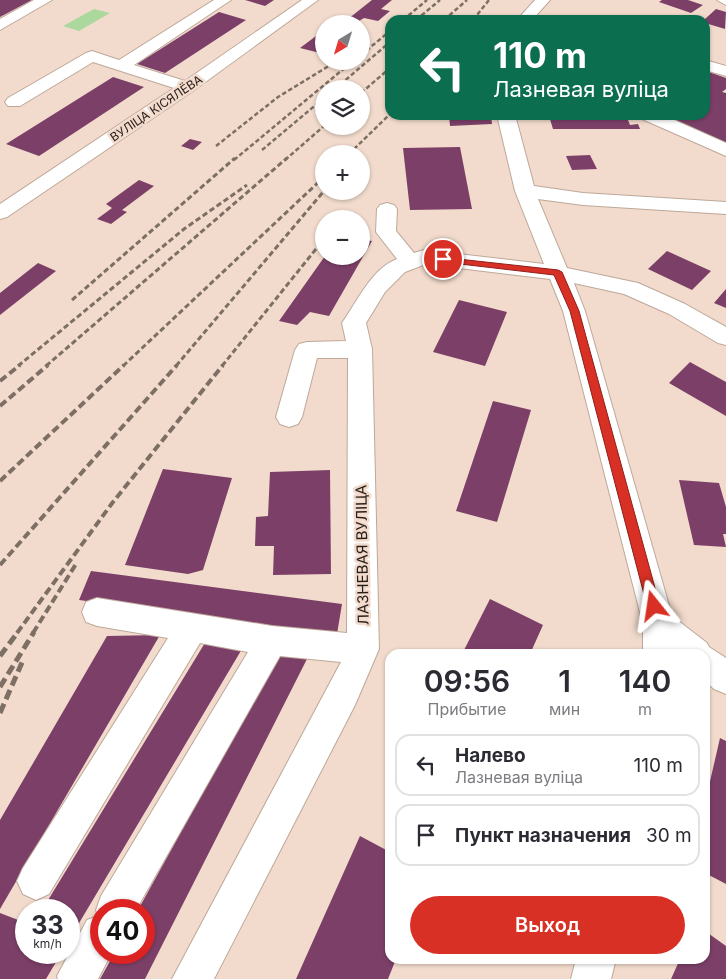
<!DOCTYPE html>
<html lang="ru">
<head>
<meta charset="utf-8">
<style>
  :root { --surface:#fff; --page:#f2f2f3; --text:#2b2b33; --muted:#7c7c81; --line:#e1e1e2; --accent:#d93025 }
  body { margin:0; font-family:Inter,sans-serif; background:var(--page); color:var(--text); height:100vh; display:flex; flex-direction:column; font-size:19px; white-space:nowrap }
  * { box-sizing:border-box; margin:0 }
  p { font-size:16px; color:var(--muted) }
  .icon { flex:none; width:28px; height:28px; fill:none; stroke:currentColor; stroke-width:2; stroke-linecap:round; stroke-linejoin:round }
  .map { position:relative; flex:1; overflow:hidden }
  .drawer { position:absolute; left:385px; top:649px; width:325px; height:315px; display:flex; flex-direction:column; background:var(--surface); border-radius:15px; box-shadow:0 1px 4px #0004 }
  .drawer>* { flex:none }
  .top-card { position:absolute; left:385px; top:15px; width:325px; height:105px; border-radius:15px; box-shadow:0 1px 4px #0004; background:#0b6e4f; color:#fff; overflow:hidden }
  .needle { width:32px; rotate:218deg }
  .controls { position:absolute; left:315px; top:15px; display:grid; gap:10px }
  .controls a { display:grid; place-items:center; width:55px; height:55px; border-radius:50%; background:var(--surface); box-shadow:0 1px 4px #0004; font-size:25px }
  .speed { position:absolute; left:15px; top:899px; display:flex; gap:10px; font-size:25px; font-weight:700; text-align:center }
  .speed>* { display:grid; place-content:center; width:65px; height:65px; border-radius:50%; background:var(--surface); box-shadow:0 1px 4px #0004; line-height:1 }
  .speed small { font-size:12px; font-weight:400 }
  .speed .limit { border:8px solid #d22; background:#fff; color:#111 }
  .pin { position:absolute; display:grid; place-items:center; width:42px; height:42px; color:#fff; margin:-21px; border:2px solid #fff; border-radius:50%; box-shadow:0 1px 5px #0007 }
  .me { position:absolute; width:55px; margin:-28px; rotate:345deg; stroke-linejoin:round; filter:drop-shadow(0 0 4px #0008) }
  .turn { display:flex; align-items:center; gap:18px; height:105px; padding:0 25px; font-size:22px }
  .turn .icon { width:65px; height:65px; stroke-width:2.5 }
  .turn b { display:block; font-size:35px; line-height:42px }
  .eta { display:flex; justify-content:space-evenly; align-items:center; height:85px; text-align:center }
  .eta b { font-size:30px; font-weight:600; line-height:35px }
  .primary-button { display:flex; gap:10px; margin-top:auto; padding:10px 25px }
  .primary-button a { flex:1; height:58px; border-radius:30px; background:var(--accent); color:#fff; font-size:20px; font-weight:600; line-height:58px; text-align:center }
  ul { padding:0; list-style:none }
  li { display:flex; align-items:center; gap:15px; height:62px; margin:0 10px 8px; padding:0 15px; border:2px solid var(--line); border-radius:15px }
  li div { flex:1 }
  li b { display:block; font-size:19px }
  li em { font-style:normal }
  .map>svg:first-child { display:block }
</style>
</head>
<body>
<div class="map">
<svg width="726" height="979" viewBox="0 0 726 979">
  <rect width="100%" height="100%" fill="#f2dbcc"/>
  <path fill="#abd89c" d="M94,9L110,13L79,31L63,26Z"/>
  <path fill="#7c4068" d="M0,0H32L0,17Z
    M245,0H274L265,6Z
    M372,0H392L381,9L390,11L378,21L364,18L359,21L348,19Z
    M662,0H688L703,5L691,13L659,2Z
    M716,9L726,12L725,29L705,23V19Z
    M219,12L246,20L165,73L137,64Z
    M324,30V54L300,48Z
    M709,72L726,78V89L722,92L726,93V147L670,123L682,115H705V75Z
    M113,77L144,87L39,156L6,144Z
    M449,115H491L492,124L450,126Z
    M572,115H626L630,125L638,124L640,129H553L549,116Z
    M190,139L202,142L193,150L181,146Z
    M460,147L472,209L410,210L403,148Z
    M590,155L597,169L572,170L566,156Z
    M139,180L154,186L122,210L127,212L111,224L97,219L112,208L106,204Z
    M361,239L372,241L329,316L310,312L297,325L279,321L325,256H361Z
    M667,251L711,271L692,290L648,269Z
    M38,263L56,271L0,315V293Z
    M726,289V308L714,303Z
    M459,300L507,312L485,366L433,352Z
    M690,362L726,382V416L669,383Z
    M493,401L531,410L497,522L456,511Z
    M163,469L232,478L203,570L188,574L125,565Z
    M330,470L331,574L273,575L274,546H255L256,517L268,516L270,472Z
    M679,480L719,483L726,507V534H723L726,547L694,545Z
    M91,571L342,604L337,634L79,600Z
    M490,599L543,625L530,654H462Z
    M211,633L242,649L69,940V910H42Z
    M160,635L0,909V820L107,636Z
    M282,649L308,657L145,979H100L115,952H144V910H138Z
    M720,738L726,741V884L705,873V803Z
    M360,836L390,852V959H396L388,979H296Z
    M0,913L26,923V952H62L46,979H0Z
    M705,931L726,946V979H671L680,959H705Z"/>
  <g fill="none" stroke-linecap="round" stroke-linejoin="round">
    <defs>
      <path id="minor" d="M34,0H52L0,30V19Z
        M214,0H231L134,65L185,81L302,0H318L193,91L7,217L0,219V204L174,88L93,62L20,106H8L5,102L8,98L86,53L92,51L119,60Z
        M535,0H550L532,20H517Z
        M717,0H726V5Z
        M705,60L726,66V76L705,70Z
        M497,115H515L534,186L583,193L726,202V214L583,205L538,199L567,268L638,283L685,304L726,327V345L718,343L669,314L624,294L574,283L585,311L672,616L707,643L709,647L726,658V694L714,689L705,681V654H643V624L563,311L550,279L426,264L405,272L385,292L366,323L372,349L379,649L355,705L214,979H172L341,662L280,656L136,910H101V952H112L98,979H58L57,976L87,920L98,916L96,910L101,896L248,652L200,643L49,894L36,900L23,894L17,881L23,868L168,638L97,626L86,622L82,612L86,602L97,598L272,626L347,633L348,358H317L302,417L298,424L289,427L280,424L276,417L295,350L299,344L307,342L346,341L342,323L346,317C359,298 373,268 397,259L376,232L377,209L380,205L387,203L394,205L397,209L396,231L414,253L424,250L544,264L515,191Z
        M639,115H663L726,143V156L642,119Z
        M576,959H616L611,979H571Z"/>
    </defs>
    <use href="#minor" stroke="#bda899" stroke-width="2"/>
    <use href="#minor" fill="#fff" fill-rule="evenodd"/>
    <path stroke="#7e6f65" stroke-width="2.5" stroke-dasharray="4.5 2.5" stroke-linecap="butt" d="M403,20L427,0
      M416,20L440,0
      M444,20L467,0
      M473,20L489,0
      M361,55L390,31
      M335,89L390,42
      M361,93L390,68
      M216,146L278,97L337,61
      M262,150L324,98
      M349,154L390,114
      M234,160L353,61
      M285,160L324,126"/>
    <path stroke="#7e6f65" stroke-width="3" stroke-dasharray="5.5 3" stroke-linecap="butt" d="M72,300L235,158
      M18,366L184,229L247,185
      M46,366L287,158
      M123,366L324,177
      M176,366L324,191
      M222,366L324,239"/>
    <path stroke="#7e6f65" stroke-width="4" stroke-dasharray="8 4" stroke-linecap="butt" d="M0,381L20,365
      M0,406L48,365
      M0,481L124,365
      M0,565L177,365
      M17,633L113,502L223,365
      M33,633L76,564"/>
    <path stroke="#7e6f65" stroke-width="5" stroke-dasharray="10 5" stroke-linecap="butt" d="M0,656L18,632
      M0,687L34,632
      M0,713L24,658"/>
  </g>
  <path fill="#d93025" stroke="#8d1f18" d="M440,257L558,270L562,272L579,311L660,606L658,610L654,611L649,610L647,606L570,311L554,275L443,262L440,261Z"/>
  <g text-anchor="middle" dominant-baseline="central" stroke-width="5" stroke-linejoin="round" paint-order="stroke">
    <g font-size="12" fill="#271e19" stroke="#f2dbcc">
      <text transform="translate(156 108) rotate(-34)">ВУЛІЦА КІСЯЛЁВА</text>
    </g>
    <g font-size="15" fill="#271e19" stroke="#f2dbcc">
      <text transform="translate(362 555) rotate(-91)">ЛАЗНЕВАЯ ВУЛІЦА</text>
    </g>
  </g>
</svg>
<div class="controls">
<a><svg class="needle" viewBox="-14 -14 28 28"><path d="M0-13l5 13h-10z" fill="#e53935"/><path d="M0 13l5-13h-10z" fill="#7c7c81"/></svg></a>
<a><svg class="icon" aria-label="layers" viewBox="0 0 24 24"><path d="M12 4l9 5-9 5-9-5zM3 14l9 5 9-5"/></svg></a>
<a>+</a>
<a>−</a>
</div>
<div class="speed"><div>33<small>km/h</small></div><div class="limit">40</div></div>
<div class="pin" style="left:443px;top:259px;background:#d93025"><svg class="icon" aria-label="arrive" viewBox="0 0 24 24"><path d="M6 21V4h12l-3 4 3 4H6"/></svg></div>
<svg class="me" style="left:654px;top:606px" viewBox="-20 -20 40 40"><path d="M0-17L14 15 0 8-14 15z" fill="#d93025" stroke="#fff" stroke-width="4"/></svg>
<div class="top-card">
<div class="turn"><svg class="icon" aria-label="left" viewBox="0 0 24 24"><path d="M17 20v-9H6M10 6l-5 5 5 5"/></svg><div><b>110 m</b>Лазневая вуліца</div></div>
</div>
<section class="drawer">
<div class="eta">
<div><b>09:56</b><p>Прибытие</p></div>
<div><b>1</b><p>мин</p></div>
<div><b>140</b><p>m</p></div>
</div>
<ul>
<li><svg class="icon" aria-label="left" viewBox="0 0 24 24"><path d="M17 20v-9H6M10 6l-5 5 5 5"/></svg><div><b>Налево</b><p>Лазневая вуліца</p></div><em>110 m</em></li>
<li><svg class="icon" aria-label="arrive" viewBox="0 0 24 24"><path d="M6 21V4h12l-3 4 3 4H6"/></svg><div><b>Пункт назначения</b></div><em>30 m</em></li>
</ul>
<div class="primary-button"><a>Выход</a></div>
</section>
</div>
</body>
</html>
